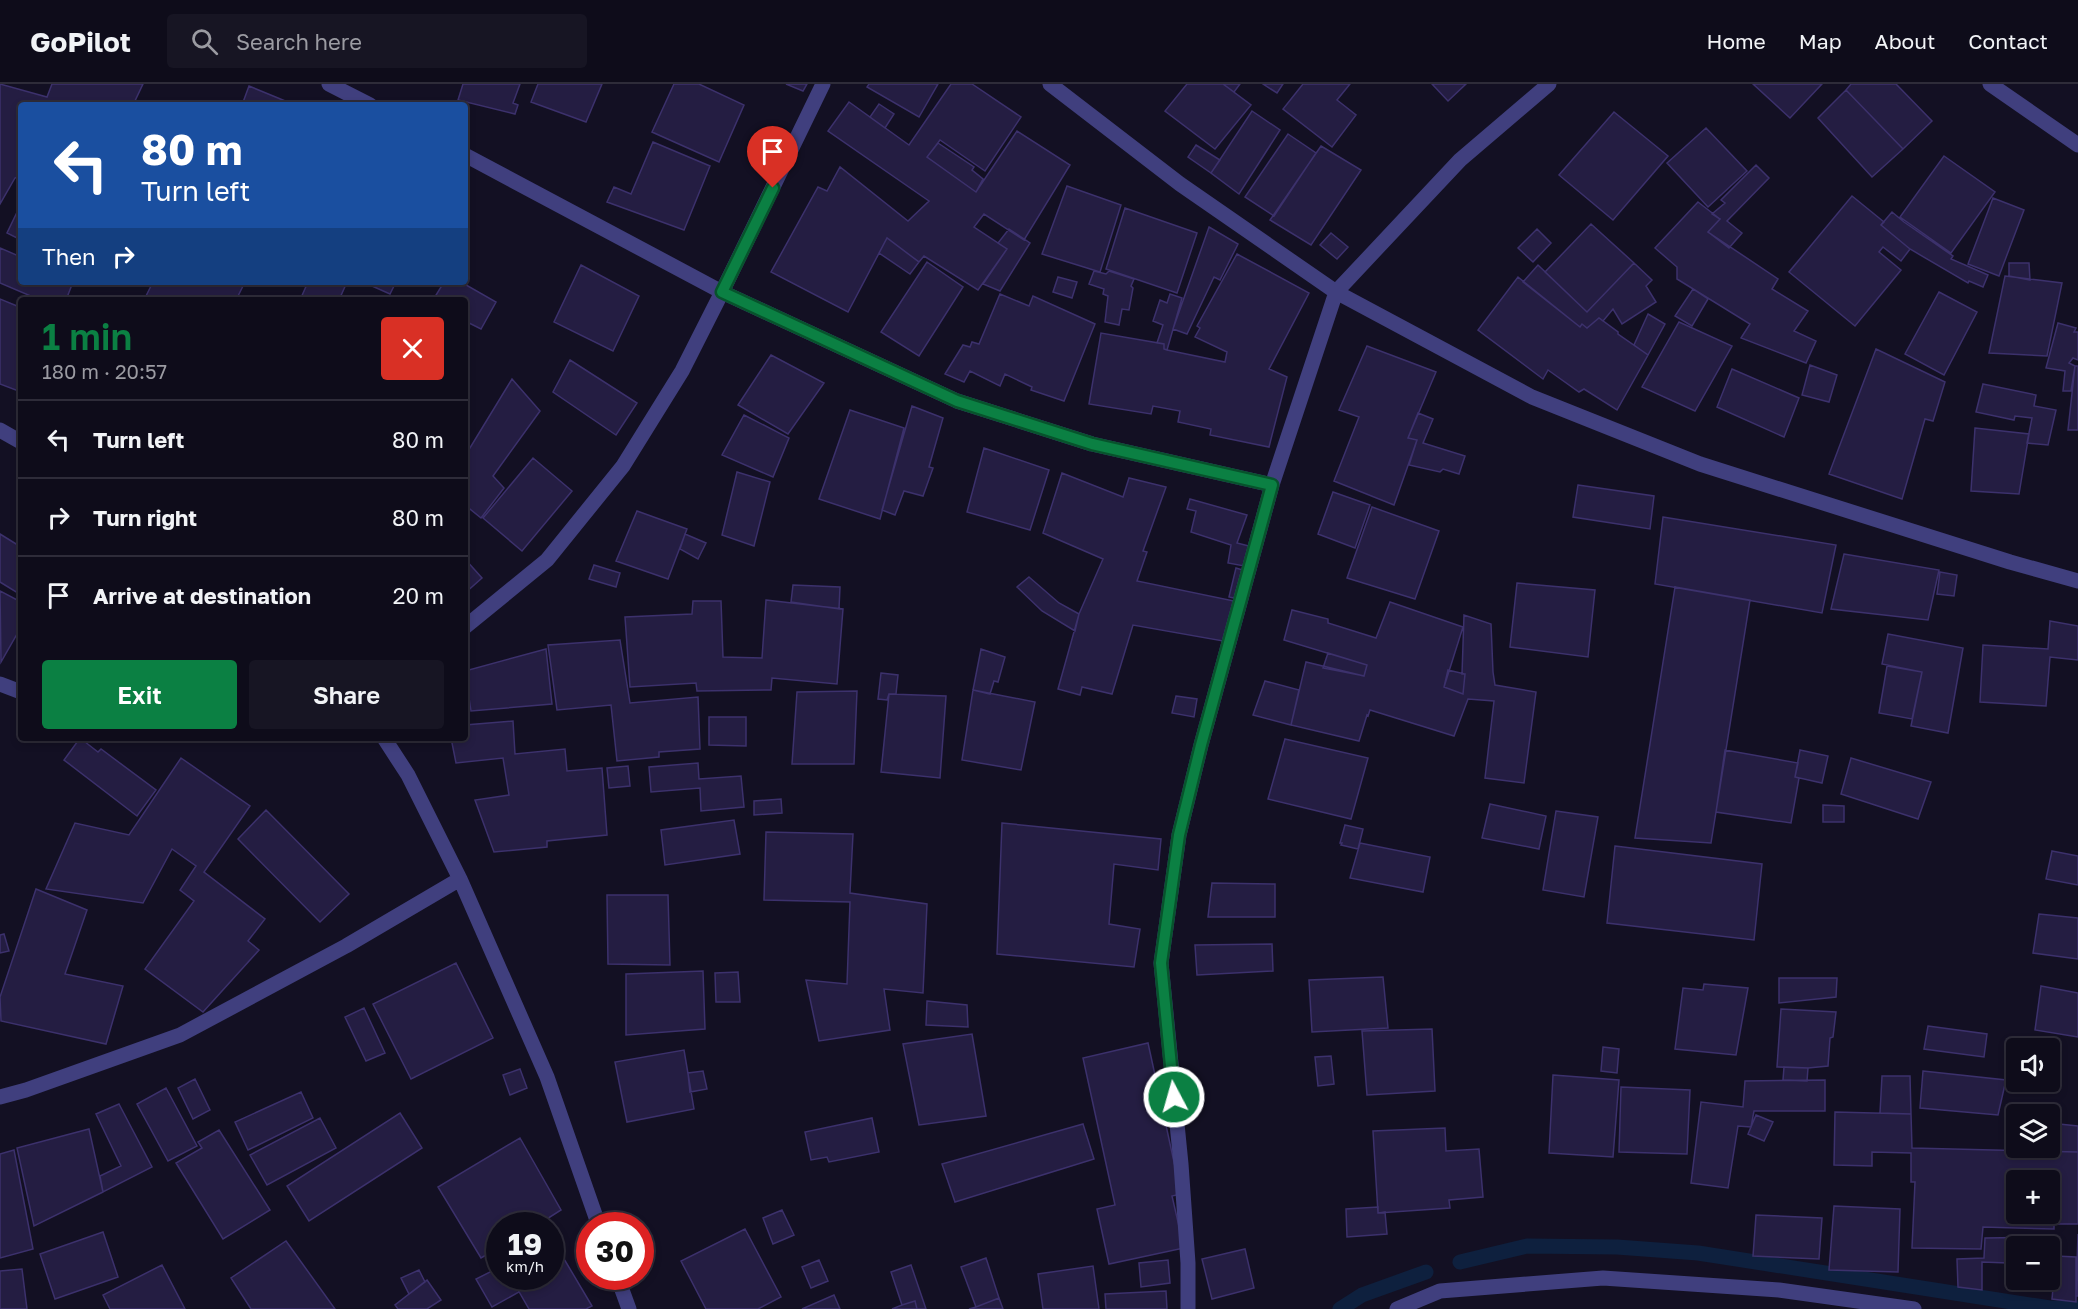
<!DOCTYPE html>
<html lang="en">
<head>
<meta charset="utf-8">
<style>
  :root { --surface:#0e0c1a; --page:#171523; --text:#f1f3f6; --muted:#9b9ba2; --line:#2e2c39; --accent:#0b8043 }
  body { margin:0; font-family:"Golos Text",sans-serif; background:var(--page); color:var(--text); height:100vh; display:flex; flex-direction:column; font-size:22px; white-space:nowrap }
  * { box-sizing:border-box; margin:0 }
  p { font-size:20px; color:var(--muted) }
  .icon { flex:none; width:33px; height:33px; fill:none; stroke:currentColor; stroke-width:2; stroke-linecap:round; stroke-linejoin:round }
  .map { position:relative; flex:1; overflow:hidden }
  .side { position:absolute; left:18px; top:213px; width:450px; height:444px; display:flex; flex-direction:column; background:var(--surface); border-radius:6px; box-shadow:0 3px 9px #0003,0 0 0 2px var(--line) }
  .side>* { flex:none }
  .banner { position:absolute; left:18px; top:18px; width:450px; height:183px; border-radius:6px; box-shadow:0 3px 9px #0003,0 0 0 2px var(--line); background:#1a4fa0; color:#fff; overflow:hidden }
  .buttons { position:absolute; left:2006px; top:954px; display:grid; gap:12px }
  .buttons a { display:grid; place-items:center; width:54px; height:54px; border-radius:6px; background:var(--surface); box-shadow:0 3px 9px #0003,0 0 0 2px var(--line); font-size:30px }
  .speed { position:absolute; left:486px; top:1128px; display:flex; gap:12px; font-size:30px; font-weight:700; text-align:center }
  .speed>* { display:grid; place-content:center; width:78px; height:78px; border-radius:50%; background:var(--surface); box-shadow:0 3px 9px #0003,0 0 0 2px var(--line); line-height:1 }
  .speed small { font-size:15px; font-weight:400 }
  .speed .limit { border:9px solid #d22; background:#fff; color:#111 }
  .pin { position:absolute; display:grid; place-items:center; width:51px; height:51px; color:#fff; margin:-62px -26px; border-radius:50% 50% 50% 0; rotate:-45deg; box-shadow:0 0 6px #0007 }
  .pin .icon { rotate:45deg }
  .me { position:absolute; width:66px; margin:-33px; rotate:354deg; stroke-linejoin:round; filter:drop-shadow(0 0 4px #0008) }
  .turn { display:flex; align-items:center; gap:21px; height:126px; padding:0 24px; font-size:27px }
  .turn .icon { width:78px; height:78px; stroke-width:2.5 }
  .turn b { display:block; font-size:42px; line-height:51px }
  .then { display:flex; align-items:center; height:57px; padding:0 24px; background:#0003; gap:12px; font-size:22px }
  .round { display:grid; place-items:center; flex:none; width:63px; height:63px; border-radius:6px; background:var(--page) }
  .headline { display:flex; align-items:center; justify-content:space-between; height:102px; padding:0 24px }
  h1 { font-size:36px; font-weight:600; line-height:45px; color:var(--accent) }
  .cta { display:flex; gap:12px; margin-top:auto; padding:12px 24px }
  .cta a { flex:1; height:69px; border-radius:6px; background:var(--accent); color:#fff; font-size:24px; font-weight:600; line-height:69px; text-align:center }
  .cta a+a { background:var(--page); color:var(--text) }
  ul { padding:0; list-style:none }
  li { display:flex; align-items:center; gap:18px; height:78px; padding:0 24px; border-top:2px solid var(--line) }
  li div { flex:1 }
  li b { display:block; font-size:22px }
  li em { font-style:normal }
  header { display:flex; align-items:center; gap:36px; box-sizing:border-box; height:84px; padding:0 30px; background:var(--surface); border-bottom:2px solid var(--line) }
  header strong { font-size:28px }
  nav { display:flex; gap:33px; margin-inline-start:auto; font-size:21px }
  .search { width:420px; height:54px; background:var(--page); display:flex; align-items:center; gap:15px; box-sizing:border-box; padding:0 21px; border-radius:6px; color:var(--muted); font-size:22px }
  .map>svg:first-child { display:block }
</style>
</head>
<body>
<header>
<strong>GoPilot</strong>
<div class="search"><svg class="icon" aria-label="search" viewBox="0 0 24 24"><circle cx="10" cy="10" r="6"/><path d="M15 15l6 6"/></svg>Search here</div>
<nav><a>Home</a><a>Map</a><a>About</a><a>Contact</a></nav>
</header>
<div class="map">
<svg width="2078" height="1225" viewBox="0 0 2078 1225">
  <rect width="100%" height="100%" fill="#131023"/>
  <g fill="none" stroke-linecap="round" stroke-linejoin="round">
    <path stroke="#0e203e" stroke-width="15" d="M1460,1178L1527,1162L1617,1163L1698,1169L2050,1224H2078
      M1340,1225L1362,1211L1426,1188"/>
  </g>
  <path fill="#241d42" stroke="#3c316c" stroke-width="1.5" fill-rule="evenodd" d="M0,0L47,13L52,0H143L133,21H21V91L15,94L0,120Z
    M463,0H520L513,19L518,21L515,30L458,16Z
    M538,0H602L586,38L531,18Z
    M674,0H699L744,21L719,78L652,48Z
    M786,0H807L803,7Z
    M869,0H938L919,33L867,3Z
    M951,0H972L1021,33L985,87L940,56L927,73L976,108L1017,47L1070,81L1024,156L984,130L974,143L1007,165L978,206L924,172L919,178L887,154L848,228L771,188L818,103L827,107L840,83L908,137L929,117L828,47L849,18L909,61Z
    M1187,0H1223L1251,21L1215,65L1165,27Z
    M1223,0H1240L1234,8Z
    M1263,0H1283L1277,9Z
    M1303,0H1350L1337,16L1356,31L1332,63L1283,25Z
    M1432,0H1466L1448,17Z
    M1753,0H1822L1790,34Z
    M1851,0H1896L1932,37L1903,65L1846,6Z
    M249,2L295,21H242Z
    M1846,6L1903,65L1872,93L1818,34Z
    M879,20L894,30L885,44L870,33Z
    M1252,27L1280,46L1239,110L1211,89Z
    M1614,28L1668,72L1613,136L1559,91Z
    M1706,44L1747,87L1708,123L1667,79Z
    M1288,50L1316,69L1274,132L1245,113Z
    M653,58L710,82L684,146L607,118L614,103L631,110Z
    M938,59L974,83L972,86L983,95L976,108L927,73Z
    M1196,61L1220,76L1211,89L1188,73Z
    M1321,62L1361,86L1311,161L1270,136Z
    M1944,72L1995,108L1951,169L1900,133Z
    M1756,81L1769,94L1727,137L1742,149L1729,164L1708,148L1720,135L1712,130L1725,119L1721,116Z
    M1067,102L1121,121L1100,188L1042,170Z
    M1852,112L1884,138L1881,141L1910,165L1901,177L1883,163L1879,168L1901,186L1855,242L1789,188Z
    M1993,114L2024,126L1999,192L1968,180Z
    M1698,118L1720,135L1708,148L1778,195L1772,205L1808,227L1794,247L1816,257L1806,279L1741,254L1750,240L1677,195V183L1655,164Z
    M21,120V156L7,149Z
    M1125,124L1197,149L1177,209L1106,185Z
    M1892,128L1904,138L1953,172L1951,175L1988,191L1983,203L1969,197L1968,199L1910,165L1881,141Z
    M1591,140L1634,179L1587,228L1545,188Z
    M1209,143L1238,160L1220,196L1214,193L1187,250L1173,245Z
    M1009,145L1030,159L1000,207L983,200L1007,165L998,159Z
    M1537,145L1551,159L1533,178L1518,164Z
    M1331,149L1348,163L1337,175L1320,161Z
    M887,154L919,178L910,190L879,169Z
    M0,164L21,173V198H73L66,216H40L0,199Z
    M1237,170L1309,209L1269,285L1287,293L1269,363L1210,351L1211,345L1178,338L1180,327L1153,322L1151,330L1089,320L1101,249L1164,260V265L1167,266L1225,278L1227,268L1195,253L1200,244L1197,242Z
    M927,178L963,203L919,272L881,248Z
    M1634,179L1652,196L1646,202L1656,218L1622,240L1613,225L1603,237L1599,234L1587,244L1582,240L1580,243L1523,198L1538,181L1587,228Z
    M2009,179H2029L2030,196L2009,192Z
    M581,181L639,212L613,267L554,238Z
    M1094,187L1106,190L1109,187L1134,195L1131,202L1133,204L1129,226L1122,225L1119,241L1105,238L1108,212L1103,210L1104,205L1089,200Z
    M2005,192L2062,199L2047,272L1989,269Z
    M1058,193L1077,198L1072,214L1053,208Z
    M1518,193L1580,243L1582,240L1587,244L1599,234L1618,248V250L1648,271L1617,326L1584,305L1579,308L1548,286L1543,295L1478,246Z
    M153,198H245L236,216H144Z
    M308,198H347L339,216H300Z
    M363,198H396L390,210Z
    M444,198H461L496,218L481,245L465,237V216H433Z
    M1693,205L1708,215L1692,242L1675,232Z
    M1939,208L1977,228L1944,291L1905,270Z
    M1000,210L1029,222L1033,212L1095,240L1064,317L1031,306L1032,303L1005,290L1000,302L970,287L964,298L945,290L963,261L970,263L972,258L979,260Z
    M1170,210L1182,214L1167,266L1164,265V260L1157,259L1163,241L1153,237L1160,216L1167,219Z
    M22,214L27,216H21V308L0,300V215L17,222Z
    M1648,230L1665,240L1648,271L1634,261Z
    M1679,238L1732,262L1695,327L1642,303Z
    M2058,239L2076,244L2074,248H2078V276L2073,274L2069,279L2075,282L2071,307H2063L2065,287L2046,284Z
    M1367,262L1436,288L1408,354L1417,356L1394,421L1334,397L1359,333L1339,326Z
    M1876,265L1945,298L1933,337L1925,335L1902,415L1829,390Z
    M771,271L824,299L788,350L738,321Z
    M570,276L637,319L616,351L553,308Z
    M1810,281L1837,291L1829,318L1802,311Z
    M2075,282H2078V346H2068Z
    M1732,285L1799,314L1784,353L1717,323Z
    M512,295L540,327L493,392L504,404L481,434L465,421V372Z
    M1983,300L2036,311L2034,322L2056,326L2048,361L2027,359L2032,334L2015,332L2014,336L1976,328Z
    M912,322L943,334L929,383L933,384L923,412L904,407L895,431L882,426Z
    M850,326L904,344L880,435L819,415Z
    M1418,329L1433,335L1423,359L1465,372L1459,390L1443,385L1440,388L1409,381L1417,356L1408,354Z
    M744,331L789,354L773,393L722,371Z
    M1975,344L2029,350L2019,410L1971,407Z
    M984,364L1049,386L1030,446L967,428Z
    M533,374L572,407L522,467L483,434Z
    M737,388L770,398L754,462L722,451Z
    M1062,389L1123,413L1129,394L1166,403L1143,467L1147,468L1137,497L1234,517L1223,557L1133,541L1112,610L1082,603L1080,611L1058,605L1079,530L1103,475L1043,449Z
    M1578,401L1654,412L1650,445L1573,433Z
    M1333,408L1370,421L1355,464L1318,450Z
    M1190,415L1247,431L1237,459L1249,462L1244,482L1228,479L1231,461L1191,448L1196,427L1187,425Z
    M1372,423L1439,447L1415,515L1347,494Z
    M637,427L687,445L668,495L616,477Z
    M1663,433L1836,461L1822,529L1655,500Z
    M0,450L21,463V511L0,498Z
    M685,450L706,459L698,475L680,465Z
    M1844,470L1939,486L1928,536L1831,525Z
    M465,475L482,494L465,509Z
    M594,481L620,489L616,503L589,495Z
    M1236,484L1246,487L1239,515L1229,513Z
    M1940,488L1957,491L1954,512L1937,510Z
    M1029,493L1059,519L1079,530L1075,547L1042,527L1017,503Z
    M1517,499L1595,506L1588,573L1510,563Z
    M793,501L840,503L839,525L791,518Z
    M1675,503L1750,516L1711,759L1635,754Z
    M0,507L21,518V543L1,578Z
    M766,516L843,525L837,600L772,594L771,606L697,607L696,599L630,603L625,533L692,530L693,517H721L723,573L762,574Z
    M1390,518L1463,543L1444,603L1463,610L1465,590H1462L1464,531L1491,540L1493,588L1495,601L1536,608L1524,699L1485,694L1494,617L1468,615L1454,652L1370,626L1368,632L1367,631L1359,657L1291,641L1306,578L1364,592L1367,581L1284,556L1292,526L1328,535V539L1376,554Z
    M2050,537L2078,542V576L2050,573L2046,622L1980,618L1983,561L2048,565Z
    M1888,550L1963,564L1948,649L1911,642L1922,588L1882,580Z
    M620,556L630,619L698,613L700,665L659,668V673L617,677L611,621L557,626L548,561Z
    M546,565L552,620L471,627L465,587Z
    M981,565L1005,573L998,598L994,597L990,610L973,606Z
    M1328,569L1367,581L1364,592L1323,584Z
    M1887,582L1922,588L1912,635L1879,629Z
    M1448,586L1465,590L1463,610L1444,603Z
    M881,589L898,591L896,610H889L887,616L878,615Z
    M1265,597L1299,606L1291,641L1253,631Z
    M973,606L1035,618L1021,686L962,676Z
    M857,607L854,680H792L797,608Z
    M889,610L946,612L940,694L881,688Z
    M1176,612L1197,615L1194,633L1172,629Z
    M709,633H746V662L709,661Z
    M513,637L515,670L565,665L567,687L602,684L607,751L547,757V763L494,768L475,716L509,711L503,674L456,679L451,654H465V641Z
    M80,654L98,668L101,665L156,706L137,732L64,676Z
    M1285,655L1368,674L1351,735L1268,715Z
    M1725,666L1798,679L1795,693L1799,694L1791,739L1716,728Z
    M1800,666L1828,672L1822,699L1795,693Z
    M181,674L250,722L204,788L265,835L248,857L259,866L203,928L145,885L194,817L180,806L196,782L172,765L143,819L46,805L75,739L129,751Z
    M1851,674L1931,698L1918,735L1841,710Z
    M698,679L699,695L741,692L744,723L701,727L700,704L651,708L649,683Z
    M628,682L630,702L609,704L607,684Z
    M781,715L782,729L754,731V717Z
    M1490,720L1546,732L1539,765L1482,754Z
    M1823,721L1844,722V738H1823Z
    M266,726L349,810L320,838L238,755Z
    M1556,727L1598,733L1584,813L1543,806Z
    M734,736L740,770L665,781L661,746Z
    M1002,739L1161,755L1158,786L1114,780L1109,840L1140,845L1134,883L997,870Z
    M1345,741L1363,745L1358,765L1341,761L1342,759H1340Z
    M766,748L853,750L850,809L927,820L923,909L884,905L890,946L819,957L806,896L847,900L850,818L764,816Z
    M1360,759L1430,773L1423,808L1350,794Z
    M1615,762L1762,780L1754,856L1607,839Z
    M2052,767L2078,772V801L2046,795Z
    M1212,799L1275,800V833H1208Z
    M36,805L87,826L65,890L123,902L106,960L1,937L0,913Z
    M607,811H668L670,881L608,880Z
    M2039,830L2078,834V875L2033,869Z
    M4,850L9,867L0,869V851Z
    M1272,860L1273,887L1197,891L1195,861Z
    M456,879L493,954L411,995L373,920Z
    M703,887L705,945L626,951V890Z
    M738,888L740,918H716L715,889Z
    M1383,893L1388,944L1312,948L1309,896Z
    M1779,894H1837L1836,913L1779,919Z
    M1704,900L1748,904L1736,971L1675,965L1683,904L1703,906Z
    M2041,902L2078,909V953L2035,946Z
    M927,917L967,921L968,943L926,941Z
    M364,924L385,969L366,977L345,933Z
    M1781,925L1836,928L1833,953L1830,954L1828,982L1808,984L1777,983Z
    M1928,942L1987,950L1984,973L1924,965Z
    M1432,945L1435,1007L1367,1011L1362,947Z
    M972,950L986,1032L919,1041L903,960Z
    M1148,959L1181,1110L1172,1112L1184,1164L1109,1180L1097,1125L1115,1121L1083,974Z
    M1603,963L1619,965L1617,989L1601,987Z
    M684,966L694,1025L627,1038L615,978Z
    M1331,972L1334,1000L1318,1002L1315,973Z
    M1784,983L1808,984L1807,997L1783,996Z
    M520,985L527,1004L510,1011L503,991Z
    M703,987L707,1005L690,1008L688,989Z
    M1923,987L2006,996L1998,1031L1920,1024Z
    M1553,991L1619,996L1613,1073L1549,1069Z
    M1882,992H1910L1911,1030L1880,1029Z
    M195,995L210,1026L193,1035L178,1004Z
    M1825,996V1027H1754L1751,1043L1738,1042L1728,1104L1691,1099L1701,1018L1743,1023L1745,997Z
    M1621,1003L1690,1006L1687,1070L1619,1068Z
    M166,1004L197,1062L168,1077L137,1020Z
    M301,1008L313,1034L248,1066L235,1038Z
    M119,1020L152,1083L103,1108L100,1092L121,1082L96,1030Z
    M1835,1028L1911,1030L1912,1064L2078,1068V1140H2058L2060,1103L2054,1102V1145L1983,1143L1981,1165L1912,1164L1915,1098H1911V1069L1872,1068V1082L1834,1081ZM2016,1096H2049V1130H2016Z
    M400,1029L422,1064L309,1137L287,1102Z
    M1756,1031L1773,1038L1764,1057L1748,1050Z
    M320,1034L336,1064L267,1101L250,1071Z
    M872,1034L879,1068L829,1078L827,1073L811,1076L805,1048Z
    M1083,1040L1094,1075L955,1118L942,1080Z
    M2059,1040L2078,1042V1068H2058Z
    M1445,1044L1446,1067L1479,1065L1483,1113L1449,1116L1450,1124L1378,1129L1373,1047Z
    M89,1045L103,1108L34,1142L17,1064Z
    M219,1046L270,1126L223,1155L176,1079L202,1064L198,1058Z
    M520,1054L561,1126L536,1142H500V1163L481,1174L438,1103Z
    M14,1066L33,1165L0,1174V1070Z
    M1834,1122L1900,1125L1898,1188L1829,1186Z
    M1378,1123V1129L1385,1128L1387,1150L1347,1153L1346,1125Z
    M782,1126L794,1151L773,1160L763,1134Z
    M1756,1131L1822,1134L1819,1175L1753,1172Z
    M745,1145L781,1213L758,1225H706L681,1177Z
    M103,1148L118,1193L55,1215L40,1170Z
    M2078,1150V1212H2076Z
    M551,1153L592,1222L586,1225H529L510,1192H550Z
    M2050,1153L2049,1162H2016V1193H2008V1179L1982,1178V1206L1958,1203L1957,1175L1984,1174L1985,1154Z
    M286,1157L335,1225H251L231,1194Z
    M1245,1165L1254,1204L1212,1215L1202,1175Z
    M2056,1172L2076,1173V1218L2052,1215Z
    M986,1174L999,1214L976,1223L961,1183Z
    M819,1176L828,1197L811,1204L802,1183Z
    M1168,1176L1170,1199L1141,1203L1139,1179Z
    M162,1181L185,1225H110L103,1211Z
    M911,1181L926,1225H917L915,1217L902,1221L891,1188Z
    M1093,1182L1099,1225H1043L1038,1190Z
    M500,1183V1192H510L519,1208L492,1223L476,1195Z
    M22,1185L27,1225H0V1187Z
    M419,1186L425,1198L409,1210L401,1194Z
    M427,1196L441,1216L427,1225H398L395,1221Z
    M1166,1207L1167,1225H1106L1105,1210Z
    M834,1211L840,1225H802Z
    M999,1214L1003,1225H969L976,1223Z
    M915,1217L917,1225H892L902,1221Z"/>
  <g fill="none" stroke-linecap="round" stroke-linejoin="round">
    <path stroke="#403f7e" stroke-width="15" d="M329,0L370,21
      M1050,0L1180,100L1336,208L1532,313L1700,380L2010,478L2078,497
      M1990,0L2078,61
      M465,71L722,208L957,317L1092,360L1272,401
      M0,346L21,358
      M465,543L547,476L623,382L682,287L722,208L823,0
      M0,600L21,608
      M384,654L408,691L460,795L547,993L599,1142
      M0,1013L26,1006L180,951L346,862L460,795
      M617,1192L629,1225
      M1188,1225V1179L1181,1080L1161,879L1179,751L1201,661L1272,401L1336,208L1460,76L1549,0
      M1397,1225L1440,1207L1603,1194L1779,1206L1914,1225"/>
  </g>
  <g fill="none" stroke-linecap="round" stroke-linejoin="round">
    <defs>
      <path id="route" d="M773,104L722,208L957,317L1092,360L1272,401L1201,661L1179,751L1161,879L1174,1013"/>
    </defs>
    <use href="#route" stroke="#07532c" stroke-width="15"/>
    <use href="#route" stroke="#0b8043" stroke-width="10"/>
  </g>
</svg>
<div class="buttons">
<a><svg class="icon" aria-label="sound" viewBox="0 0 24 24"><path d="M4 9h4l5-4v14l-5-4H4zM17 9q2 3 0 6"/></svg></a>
<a><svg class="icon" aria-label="layers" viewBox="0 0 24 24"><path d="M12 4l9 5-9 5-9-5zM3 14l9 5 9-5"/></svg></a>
<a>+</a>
<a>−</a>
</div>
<div class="speed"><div>19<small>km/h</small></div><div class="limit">30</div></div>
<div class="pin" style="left:773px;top:104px;background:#d93025"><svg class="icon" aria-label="arrive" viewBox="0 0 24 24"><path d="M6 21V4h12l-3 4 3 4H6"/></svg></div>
<svg class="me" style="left:1174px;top:1013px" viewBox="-20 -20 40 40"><circle r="17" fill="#0b8043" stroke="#fff" stroke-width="3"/><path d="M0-11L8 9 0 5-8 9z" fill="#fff"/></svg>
<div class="banner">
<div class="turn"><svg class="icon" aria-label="left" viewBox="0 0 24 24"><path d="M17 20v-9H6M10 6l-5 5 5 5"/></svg><div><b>80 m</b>Turn left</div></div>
<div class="then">Then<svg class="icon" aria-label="right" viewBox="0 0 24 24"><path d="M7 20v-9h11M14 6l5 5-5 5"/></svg></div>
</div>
<section class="side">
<div class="headline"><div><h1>1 min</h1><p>180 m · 20:57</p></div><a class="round" style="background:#d93025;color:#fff"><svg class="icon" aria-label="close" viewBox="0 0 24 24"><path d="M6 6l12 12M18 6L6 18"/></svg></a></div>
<ul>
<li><svg class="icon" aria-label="left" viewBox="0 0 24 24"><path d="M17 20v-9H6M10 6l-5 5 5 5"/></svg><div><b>Turn left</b></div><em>80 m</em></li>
<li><svg class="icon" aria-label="right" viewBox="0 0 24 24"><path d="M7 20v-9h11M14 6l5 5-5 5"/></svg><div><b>Turn right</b></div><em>80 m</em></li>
<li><svg class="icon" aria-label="arrive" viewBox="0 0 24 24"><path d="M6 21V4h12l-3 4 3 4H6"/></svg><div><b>Arrive at destination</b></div><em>20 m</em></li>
</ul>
<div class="cta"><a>Exit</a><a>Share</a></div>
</section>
</div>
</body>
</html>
